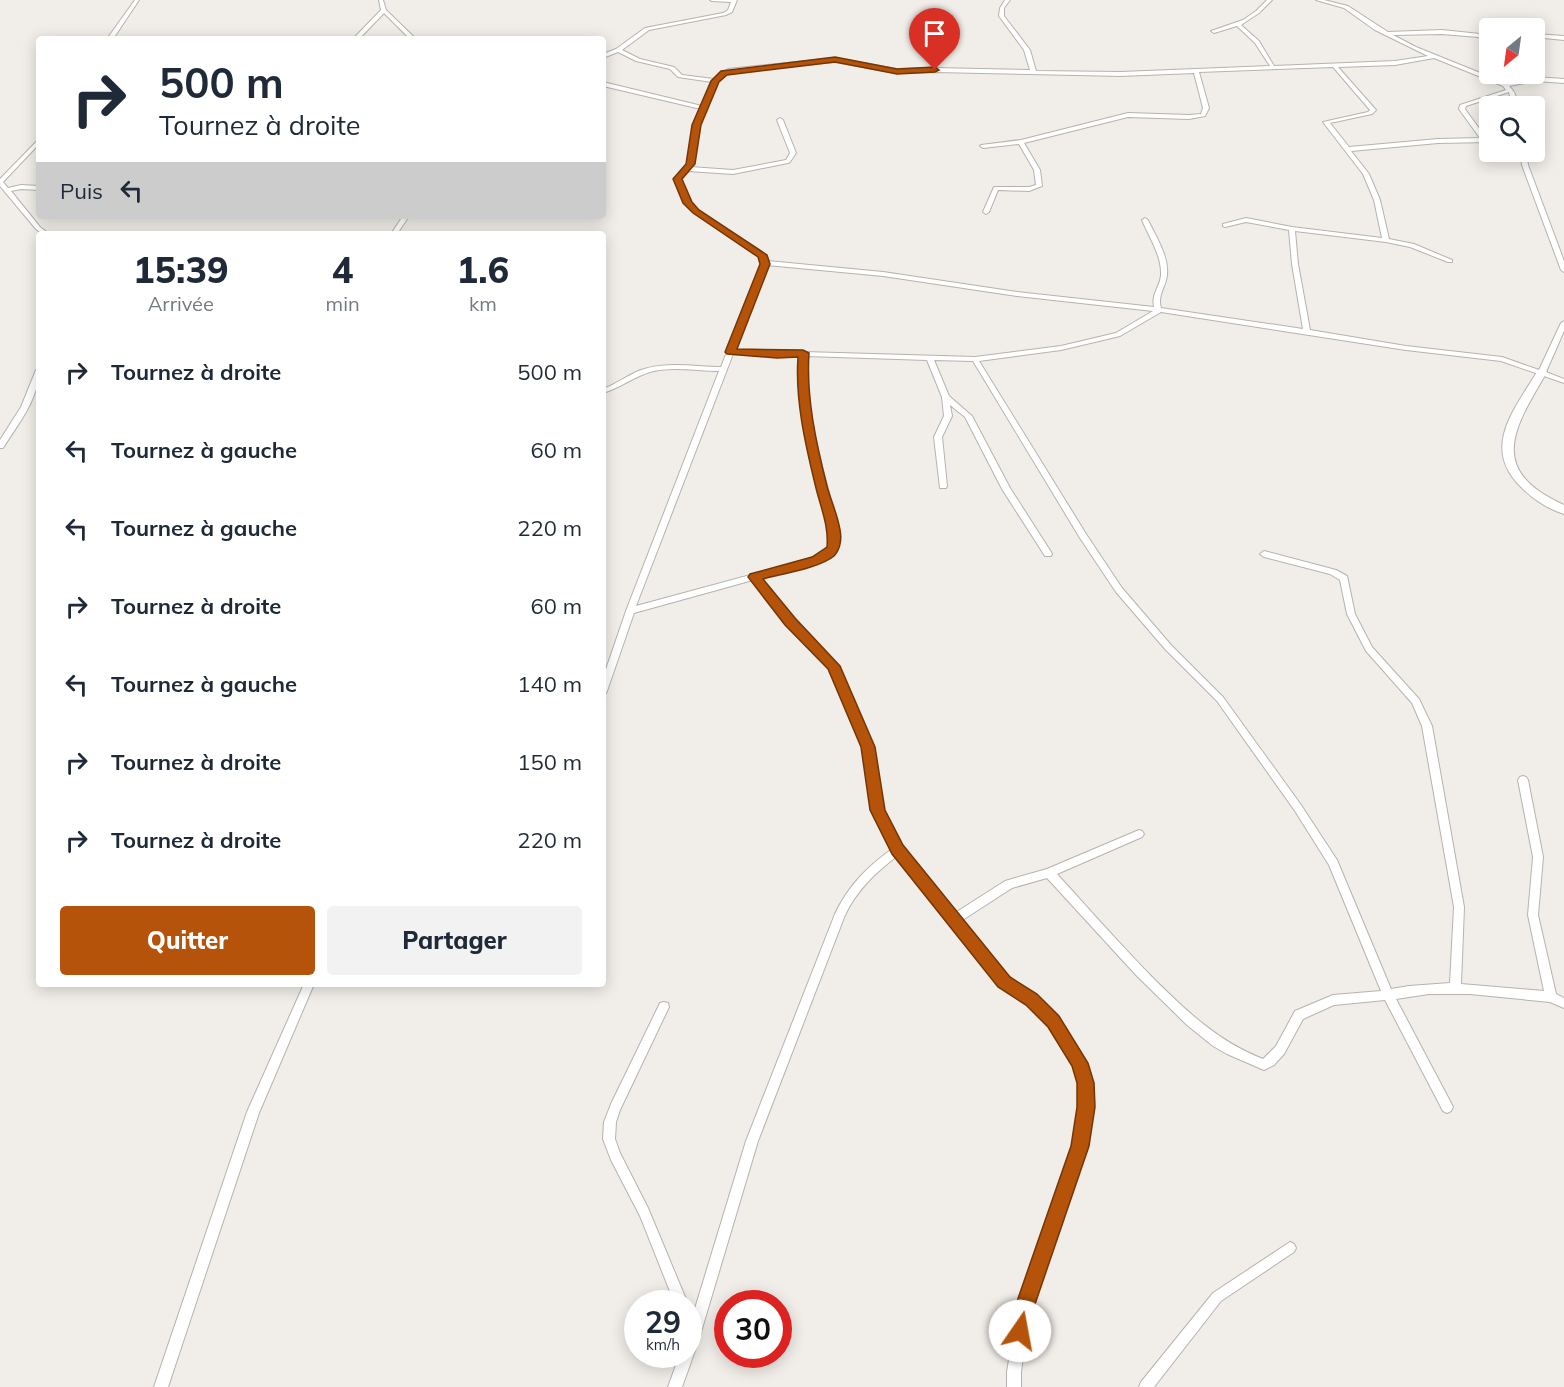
<!DOCTYPE html>
<html lang="fr">
<head>
<meta charset="utf-8">
<style>
  :root { --surface:#fff; --page:#f2f2f3; --text:#1f2937; --muted:#747a83; --accent:#b45309 }
  body { margin:0; font-family:Mulish,sans-serif; background:var(--page); color:var(--text); height:100vh; display:flex; flex-direction:column; font-size:22px; white-space:nowrap }
  * { box-sizing:border-box; margin:0 }
  p { font-size:20px; color:var(--muted) }
  .icon { flex:none; width:33px; height:33px; fill:none; stroke:currentColor; stroke-width:2; stroke-linecap:round; stroke-linejoin:round }
  .map { position:relative; flex:1; overflow:hidden }
  .drawer { position:absolute; left:36px; top:231px; width:570px; height:756px; display:flex; flex-direction:column; background:var(--surface); border-radius:6px; box-shadow:0 3px 15px #0003 }
  .drawer>* { flex:none }
  .banner { position:absolute; left:36px; top:36px; width:570px; height:183px; border-radius:6px; box-shadow:0 3px 15px #0003; background:#fff; color:var(--text); overflow:hidden }
  .needle { width:39px; rotate:209deg }
  .fabs { position:absolute; left:1479px; top:18px; display:grid; gap:12px }
  .fabs a { display:grid; place-items:center; width:66px; height:66px; border-radius:6px; background:var(--surface); box-shadow:0 3px 15px #0003; font-size:30px }
  .speed { position:absolute; left:624px; top:1290px; display:flex; gap:12px; font-size:30px; font-weight:700; text-align:center }
  .speed>* { display:grid; place-content:center; width:78px; height:78px; border-radius:50%; background:var(--surface); box-shadow:0 3px 15px #0003; line-height:1 }
  .speed small { font-size:15px; font-weight:400 }
  .speed .limit { border:9px solid #d22; background:#fff; color:#111 }
  .pin { position:absolute; display:grid; place-items:center; width:51px; height:51px; color:#fff; margin:-62px -26px; border-radius:50% 50% 50% 0; rotate:-45deg; box-shadow:0 0 6px #0007 }
  .pin .icon { rotate:45deg }
  .me { position:absolute; width:66px; margin:-33px; rotate:12deg; stroke-linejoin:round; filter:drop-shadow(0 0 4px #0008) }
  .turn { display:flex; align-items:center; gap:21px; height:126px; padding:0 24px; font-size:27px }
  .turn .icon { width:78px; height:78px; stroke-width:2.5 }
  .turn b { display:block; font-size:42px; line-height:51px }
  .then { display:flex; align-items:center; height:57px; padding:0 24px; background:#0003; gap:12px; font-size:22px }
  .eta { display:flex; justify-content:space-evenly; align-items:center; height:102px; text-align:center }
  .eta b { font-size:36px; font-weight:800; line-height:42px }
  .primary-button { display:flex; gap:12px; margin-top:auto; padding:12px 24px }
  .primary-button a { flex:1; height:69px; border-radius:6px; background:var(--accent); color:#fff; font-size:24px; font-weight:800; line-height:69px; text-align:center }
  .primary-button a+a { background:var(--page); color:var(--text) }
  ul { padding:0; list-style:none }
  li { display:flex; align-items:center; gap:18px; height:78px; padding:0 24px }
  li div { flex:1 }
  li b { display:block; font-size:22px }
  li em { font-style:normal }
  .map>svg:first-child { display:block }
</style>
</head>
<body>
<div class="map">
<svg width="1564" height="1387" viewBox="0 0 1564 1387">
  <rect width="100%" height="100%" fill="#f1eee9"/>
  <g fill="none" stroke-linecap="round" stroke-linejoin="round">
    <defs>
      <path id="street" d="M135,0H139L113,39H107Z
        M379,0H383L386,10L416,39H410L384,13L359,39H353L381,10Z
        M710,0H737L732,12L726,15L649,30L622,50L640,59L674,67L682,75L714,79L728,69L835,58L897,69L935,68L1030,70L1024,50L999,16L1000,8L1005,0H1010L1004,8V16L1030,50L1036,71L1121,72L1270,66L1255,43L1237,26L1214,33L1211,31L1243,20L1256,11L1267,0H1272L1259,13L1241,25L1259,41L1274,66L1395,61L1428,56L1375,30L1344,8L1316,0H1324L1348,6L1388,32L1442,30L1490,35V38L1442,34L1393,35L1416,47L1505,83L1535,77L1564,79V83L1535,81L1509,86C1515,92 1517,97 1517,106H1512L1509,92L1466,106L1465,109L1486,138H1490V142L1438,143L1351,151L1369,174L1380,200L1389,239L1414,244L1452,260V262H1448L1410,247L1386,242L1295,231L1298,264L1310,330L1406,346L1502,357L1539,370L1561,323L1564,321V331L1546,372L1564,379V383L1501,361L1406,350L1161,312L1120,336L1061,350L979,361L1086,534L1122,588L1171,645L1223,697L1301,805L1337,860L1391,989L1409,986L1450,983L1454,907L1422,726L1412,703L1366,651L1347,614L1340,580L1330,574L1264,557L1260,554L1264,551L1336,570L1347,576L1355,614L1372,647L1419,699L1432,726L1464,907L1461,984L1544,991L1528,915L1533,857L1518,780L1520,777L1523,776L1526,777L1528,780L1543,857L1538,915L1556,994L1564,998V1008L1550,1002L1470,994H1429L1396,999L1451,1103L1453,1107L1451,1111L1447,1113L1443,1111L1385,1000L1334,1005L1303,1019L1284,1054L1274,1065L1264,1070L1227,1054L1213,1046L1187,1025L1136,975L1047,878L1012,888L961,921L1008,978L1035,996L1057,1017L1084,1059L1091,1083L1092,1107L1086,1146L1029,1310L1021,1372V1387H1007V1372L1017,1310L1074,1146L1080,1107L1079,1083L1075,1065L1049,1025L1027,1004L1000,986L897,856C875,873 857,890 845,915L758,1141L701,1332V1334L682,1387H668L680,1354H688V1312L693,1315L746,1141L835,914C848,886 867,867 892,849L873,810L863,747L829,668L787,623L753,580L634,613L607,691L606,693L603,694V678L626,611L719,371C697,371 672,366 650,372C633,377 620,388 603,393V389C616,384 628,375 641,370C667,361 695,367 721,367L762,263L759,256L754,251L694,213L685,203L675,179L687,164L694,125L701,109L603,86V82L702,106L712,82L678,77L670,69L636,61L618,52L603,58V54L616,49L645,28L723,13L728,10L731,2L712,1ZM1434,58L1503,86L1506,90L1460,105L1459,109L1480,138L1438,139L1349,147L1330,123L1372,114L1376,110L1338,67L1395,65ZM835,62L897,73L935,72L1121,76L1194,73L1203,108L1201,114L1189,115L1128,113L1021,140L981,145L980,146L983,148L1019,144L1034,170L1036,185L1029,187H994L983,212L986,214L989,212L998,190L1029,191L1042,186L1040,170L1024,143L1128,117L1189,119L1205,116L1209,108L1199,72L1333,67L1370,110L1368,112L1323,122L1363,174L1374,200L1382,238L1292,227L1246,218L1223,224V226L1225,227L1246,222L1289,230L1292,264L1303,329L1161,308C1157,295 1166,287 1167,275C1169,256 1156,237 1148,220L1145,218L1142,220C1149,237 1162,256 1161,275C1160,287 1151,294 1154,307L1017,292L883,272L768,261L764,254L758,249L698,211L691,202L681,179L688,171L733,174L788,163L790,162L796,153L783,120L780,118L777,120L790,153L786,160L733,170L690,167L693,164L700,125L717,82L729,72ZM767,265L883,276L1017,296L1153,311L1116,333L1061,346L975,357L735,350ZM733,354L799,356C798,417 817,473 831,531C829,548 830,550 813,558L636,606ZM806,356L927,360L942,397L944,416L934,437L940,488H946L947,486L942,437L952,416L950,405L965,417L1002,489L1045,556H1051L1052,554L1051,552L1010,488L972,416L949,396L934,360L973,361L1080,538L1116,592L1165,649L1217,701L1295,811L1329,865L1381,991L1333,995L1295,1011L1276,1046L1263,1059C1218,1042 1184,1009 1150,975C1118,942 1088,908 1057,874L1142,837L1144,834L1142,831L1139,830L1047,869L1005,881L955,913L902,847L883,810L873,747L836,664L793,619L761,578C776,574 824,564 833,554C839,548 838,539 839,531C824,473 806,417 806,356Z
        M1534,34L1564,36V40L1534,37Z
        M39,139V144L3,182L8,188L21,185L39,186V190L21,189L11,191L40,227L49,234H42L36,229L0,186V179Z
        M1520,152H1526L1528,165L1564,261V272L1561,270L1522,165Z
        M403,216H409L397,234H391Z
        M36,370H39C39,399 18,424 3,448H0V440L21,407Z
        M304,984H314L259,1113L168,1387H154L247,1112Z
        M664,1002L668,1003L669,1007L620,1110L616,1122L615,1139L620,1153L648,1208L688,1304H675L640,1216L611,1160L603,1139L604,1122L611,1104L660,1003Z
        M1290,1242L1294,1244L1296,1248L1294,1252L1221,1301L1154,1387H1139L1141,1382L1213,1293Z"/>
      <path id="secondary" d="M1542,369L1547,372C1514,428 1486,470 1564,505V514C1548,509 1533,499 1521,487C1481,448 1514,410 1537,372Z"/>
    </defs>
    <use href="#street" stroke="#b6b3ae" stroke-width="2"/>
    <use href="#secondary" stroke="#b6b3ae" stroke-width="2"/>
    <use href="#street" fill="#fff" fill-rule="evenodd"/>
    <use href="#secondary" fill="#fff" fill-rule="evenodd"/>
  </g>
  <path fill="#b45309" stroke="#753606" stroke-width="1.5" d="M835,57L897,69L935,67L939,70L935,72L897,74L835,62L727,75L719,82L701,125L695,164L682,179L692,202L699,210L767,255L770,264L737,349L803,350L809,353C806,397 816,443 827,486C831,501 838,516 840,530C842,539 840,550 834,556C820,568 781,574 763,579L795,618L840,666L875,747L885,810L903,845L1010,977L1037,994L1059,1016L1088,1063L1094,1083L1095,1107L1089,1146L1033,1310L1027,1338L1020,1340L1013,1338L1010,1331L1014,1310L1071,1146L1077,1107V1083L1072,1066L1048,1027L1026,1005L998,987L892,854L870,810L861,747L828,669L785,625L748,577L750,574L812,557L827,547C829,525 820,506 815,484C805,443 795,399 798,357L777,358L727,354L725,352L760,264L758,257L693,213L683,203L673,179L686,164L692,125L711,81L721,71Z"/>
</svg>
<div class="fabs">
<a><svg class="needle" viewBox="-14 -14 28 28"><path d="M0-13l5 13h-10z" fill="#e53935"/><path d="M0 13l5-13h-10z" fill="#747a83"/></svg></a>
<a><svg class="icon" aria-label="search" viewBox="0 0 24 24"><circle cx="10" cy="10" r="6"/><path d="M15 15l6 6"/></svg></a>
</div>
<div class="speed"><div>29<small>km/h</small></div><div class="limit">30</div></div>
<div class="pin" style="left:935px;top:70px;background:#d93025"><svg class="icon" aria-label="arrive" viewBox="0 0 24 24"><path d="M6 21V4h12l-3 4 3 4H6"/></svg></div>
<svg class="me" style="left:1020px;top:1331px" viewBox="-20 -20 40 40"><circle r="19" fill="#fff"/><path d="M0-13L10 11 0 6-10 11z" fill="#b45309"/></svg>
<div class="banner">
<div class="turn"><svg class="icon" aria-label="right" viewBox="0 0 24 24"><path d="M7 20v-9h11M14 6l5 5-5 5"/></svg><div><b>500 m</b>Tournez à droite</div></div>
<div class="then">Puis<svg class="icon" aria-label="left" viewBox="0 0 24 24"><path d="M17 20v-9H6M10 6l-5 5 5 5"/></svg></div>
</div>
<section class="drawer">
<div class="eta">
<div><b>15:39</b><p>Arrivée</p></div>
<div><b>4</b><p>min</p></div>
<div><b>1.6</b><p>km</p></div>
</div>
<ul>
<li><svg class="icon" aria-label="right" viewBox="0 0 24 24"><path d="M7 20v-9h11M14 6l5 5-5 5"/></svg><div><b>Tournez à droite</b></div><em>500 m</em></li>
<li><svg class="icon" aria-label="left" viewBox="0 0 24 24"><path d="M17 20v-9H6M10 6l-5 5 5 5"/></svg><div><b>Tournez à gauche</b></div><em>60 m</em></li>
<li><svg class="icon" aria-label="left" viewBox="0 0 24 24"><path d="M17 20v-9H6M10 6l-5 5 5 5"/></svg><div><b>Tournez à gauche</b></div><em>220 m</em></li>
<li><svg class="icon" aria-label="right" viewBox="0 0 24 24"><path d="M7 20v-9h11M14 6l5 5-5 5"/></svg><div><b>Tournez à droite</b></div><em>60 m</em></li>
<li><svg class="icon" aria-label="left" viewBox="0 0 24 24"><path d="M17 20v-9H6M10 6l-5 5 5 5"/></svg><div><b>Tournez à gauche</b></div><em>140 m</em></li>
<li><svg class="icon" aria-label="right" viewBox="0 0 24 24"><path d="M7 20v-9h11M14 6l5 5-5 5"/></svg><div><b>Tournez à droite</b></div><em>150 m</em></li>
<li><svg class="icon" aria-label="right" viewBox="0 0 24 24"><path d="M7 20v-9h11M14 6l5 5-5 5"/></svg><div><b>Tournez à droite</b></div><em>220 m</em></li>
</ul>
<div class="primary-button"><a>Quitter</a><a>Partager</a></div>
</section>
</div>
</body>
</html>
